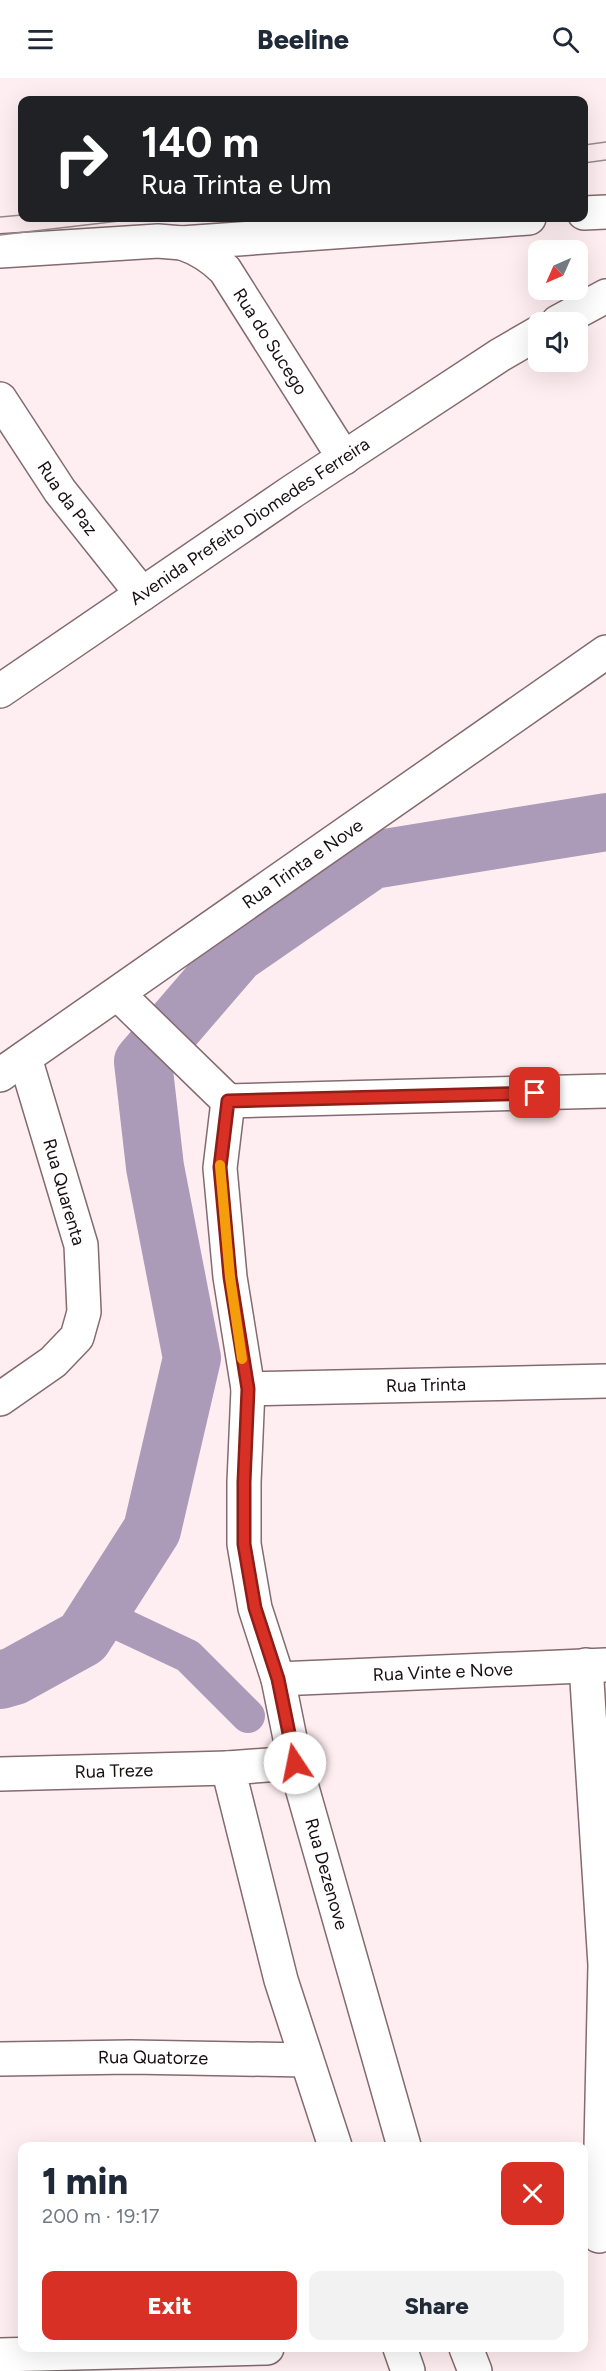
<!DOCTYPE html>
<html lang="en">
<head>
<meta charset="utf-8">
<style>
  :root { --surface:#fff; --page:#f2f2f3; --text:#1f2937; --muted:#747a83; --accent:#d93025 }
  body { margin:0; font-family:Figtree,sans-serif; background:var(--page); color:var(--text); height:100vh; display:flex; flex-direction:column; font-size:22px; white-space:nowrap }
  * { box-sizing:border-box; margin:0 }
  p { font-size:20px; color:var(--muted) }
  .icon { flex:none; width:33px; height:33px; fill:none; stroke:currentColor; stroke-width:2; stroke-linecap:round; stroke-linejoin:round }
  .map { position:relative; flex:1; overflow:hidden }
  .details { position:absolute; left:18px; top:2064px; width:570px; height:210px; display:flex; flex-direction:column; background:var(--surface); border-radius:12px; box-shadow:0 6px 24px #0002 }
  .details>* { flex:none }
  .guide { position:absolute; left:18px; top:18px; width:570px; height:126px; border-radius:12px; box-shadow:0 6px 24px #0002; background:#202124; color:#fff; overflow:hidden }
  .needle { width:39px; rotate:225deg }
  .controls { position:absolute; left:528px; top:162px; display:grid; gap:12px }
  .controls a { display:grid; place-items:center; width:60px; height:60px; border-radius:12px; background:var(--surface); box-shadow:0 6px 24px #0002; font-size:30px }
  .pin { position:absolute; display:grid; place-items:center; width:51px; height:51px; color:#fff; margin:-26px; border-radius:12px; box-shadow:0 3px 9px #0006 }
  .me { position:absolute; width:66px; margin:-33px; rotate:349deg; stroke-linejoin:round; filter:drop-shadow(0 0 4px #0008) }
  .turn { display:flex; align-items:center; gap:21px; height:126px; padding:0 24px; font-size:27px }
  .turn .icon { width:78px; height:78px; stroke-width:2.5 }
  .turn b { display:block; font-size:42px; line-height:51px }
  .round { display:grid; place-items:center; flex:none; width:63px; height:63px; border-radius:12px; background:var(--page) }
  .headline { display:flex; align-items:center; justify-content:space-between; height:102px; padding:0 24px }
  h1 { font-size:36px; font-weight:800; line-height:45px }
  .action { display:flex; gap:12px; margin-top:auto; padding:12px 24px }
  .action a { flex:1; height:69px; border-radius:12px; background:var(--accent); color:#fff; font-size:24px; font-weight:800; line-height:69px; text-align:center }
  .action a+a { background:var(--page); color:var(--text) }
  header { display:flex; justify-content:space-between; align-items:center; height:78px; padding:0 24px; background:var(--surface); font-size:27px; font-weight:800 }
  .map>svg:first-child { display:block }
</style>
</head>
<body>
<header><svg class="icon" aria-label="menu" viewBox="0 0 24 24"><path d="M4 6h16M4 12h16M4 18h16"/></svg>Beeline<svg class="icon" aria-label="search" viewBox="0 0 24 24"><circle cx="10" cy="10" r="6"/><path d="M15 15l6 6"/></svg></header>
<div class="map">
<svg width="606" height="2293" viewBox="0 0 606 2293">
  <rect width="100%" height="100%" fill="#ffeef1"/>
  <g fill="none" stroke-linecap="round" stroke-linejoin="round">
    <path stroke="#ac9ab9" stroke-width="34" d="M99,1536L188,1578L248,1638"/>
    <path stroke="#ac9ab9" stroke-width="58" d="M0,1602L14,1598L83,1560L152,1452L192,1280L155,1089L143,984L236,876L372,782L606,744"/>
    <defs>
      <g id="street">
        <path d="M584,135L606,134"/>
        <path id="s1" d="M182,165C200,171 212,179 225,192L344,380"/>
        <path d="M0,173L158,163L182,165L529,140"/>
        <path id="s2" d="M0,321L60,413L142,516"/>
        <path d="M118,916L228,1023"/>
        <path id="s3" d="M0,997L606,574"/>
        <path id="s4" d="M228,1023L220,1090L230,1199L248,1311L244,1404V1466L255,1530L278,1601L295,1685L404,2068"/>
        <path d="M228,1023L606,1013"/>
        <path id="s5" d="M248,1311L606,1303"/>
        <path d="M0,1321L53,1284L77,1259L84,1234L81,1167L25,980"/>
        <path d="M586,1587L605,1887L599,2158"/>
        <path id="s6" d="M278,1601L606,1587"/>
        <path d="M295,1685L228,1690L281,1902L335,2068"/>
        <path id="s7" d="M0,1696L228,1690"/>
        <path id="s8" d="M0,1981L131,1979L306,1982"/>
        <path d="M400,2270L408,2293"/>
        <path d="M466,2270L475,2293"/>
        <path d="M0,2277L267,2270"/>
      </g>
      <g id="secondary">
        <path d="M558,244L606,218"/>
        <path id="s9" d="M0,613L293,413L500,277L538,255"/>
      </g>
    </defs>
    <use href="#street" stroke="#836b70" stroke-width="36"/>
    <use href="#secondary" stroke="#836b70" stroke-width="36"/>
    <use href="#street" stroke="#fff" stroke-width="33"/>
    <use href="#secondary" stroke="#fff" stroke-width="33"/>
    <path stroke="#978a8c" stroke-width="1.5" d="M584,67L606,64
      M584,85L606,82
      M0,139L22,137
      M0,157L145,140"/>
  </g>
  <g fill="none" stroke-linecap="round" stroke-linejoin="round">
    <defs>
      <path id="route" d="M295,1685L278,1601L255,1530L244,1466V1404L248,1311L230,1199L220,1089L228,1023L535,1015"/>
    </defs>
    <use href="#route" stroke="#8d1f18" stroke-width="15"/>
    <use href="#route" stroke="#d93025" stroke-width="10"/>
    <path stroke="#f59e0b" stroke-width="10" d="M220,1087L230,1199L242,1281"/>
  </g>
  <g text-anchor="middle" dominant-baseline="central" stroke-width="4.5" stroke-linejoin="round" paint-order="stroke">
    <g font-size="18" fill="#180f11" stroke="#fff">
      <text stroke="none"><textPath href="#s1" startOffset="136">Rua do Sucego</textPath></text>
      <text stroke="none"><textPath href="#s2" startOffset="120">Rua da Paz</textPath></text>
      <text stroke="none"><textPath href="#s9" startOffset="302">Avenida Prefeito Diomedes Ferreira</textPath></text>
      <text stroke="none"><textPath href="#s3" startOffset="369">Rua Trinta e Nove</textPath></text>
      <text transform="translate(64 1114) rotate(74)">Rua Quarenta</text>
      <text stroke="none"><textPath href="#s5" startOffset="178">Rua Trinta</textPath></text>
      <text stroke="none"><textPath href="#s6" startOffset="165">Rua Vinte e Nove</textPath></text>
      <text stroke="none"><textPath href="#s7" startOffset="114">Rua Treze</textPath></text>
      <text stroke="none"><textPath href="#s4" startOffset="786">Rua Dezenove</textPath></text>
      <text stroke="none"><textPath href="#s8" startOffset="153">Rua Quatorze</textPath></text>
    </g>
  </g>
</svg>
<div class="controls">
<a><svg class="needle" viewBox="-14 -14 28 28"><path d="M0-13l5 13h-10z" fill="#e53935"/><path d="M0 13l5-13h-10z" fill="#747a83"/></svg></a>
<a><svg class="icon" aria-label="sound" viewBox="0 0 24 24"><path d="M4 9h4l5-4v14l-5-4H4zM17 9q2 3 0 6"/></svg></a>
</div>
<div class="pin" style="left:535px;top:1015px;background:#d93025"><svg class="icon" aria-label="arrive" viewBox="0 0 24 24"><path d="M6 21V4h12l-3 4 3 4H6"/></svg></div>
<svg class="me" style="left:295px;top:1685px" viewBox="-20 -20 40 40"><circle r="19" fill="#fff"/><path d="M0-13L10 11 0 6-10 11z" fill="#d93025"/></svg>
<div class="guide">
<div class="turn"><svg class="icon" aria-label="right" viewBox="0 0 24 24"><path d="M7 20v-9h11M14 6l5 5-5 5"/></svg><div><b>140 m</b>Rua Trinta e Um</div></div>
</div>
<section class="details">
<div class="headline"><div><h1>1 min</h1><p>200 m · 19:17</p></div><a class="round" style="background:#d93025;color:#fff"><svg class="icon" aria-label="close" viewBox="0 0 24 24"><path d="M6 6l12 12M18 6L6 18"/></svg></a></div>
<div class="action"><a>Exit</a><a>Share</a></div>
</section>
</div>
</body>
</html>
